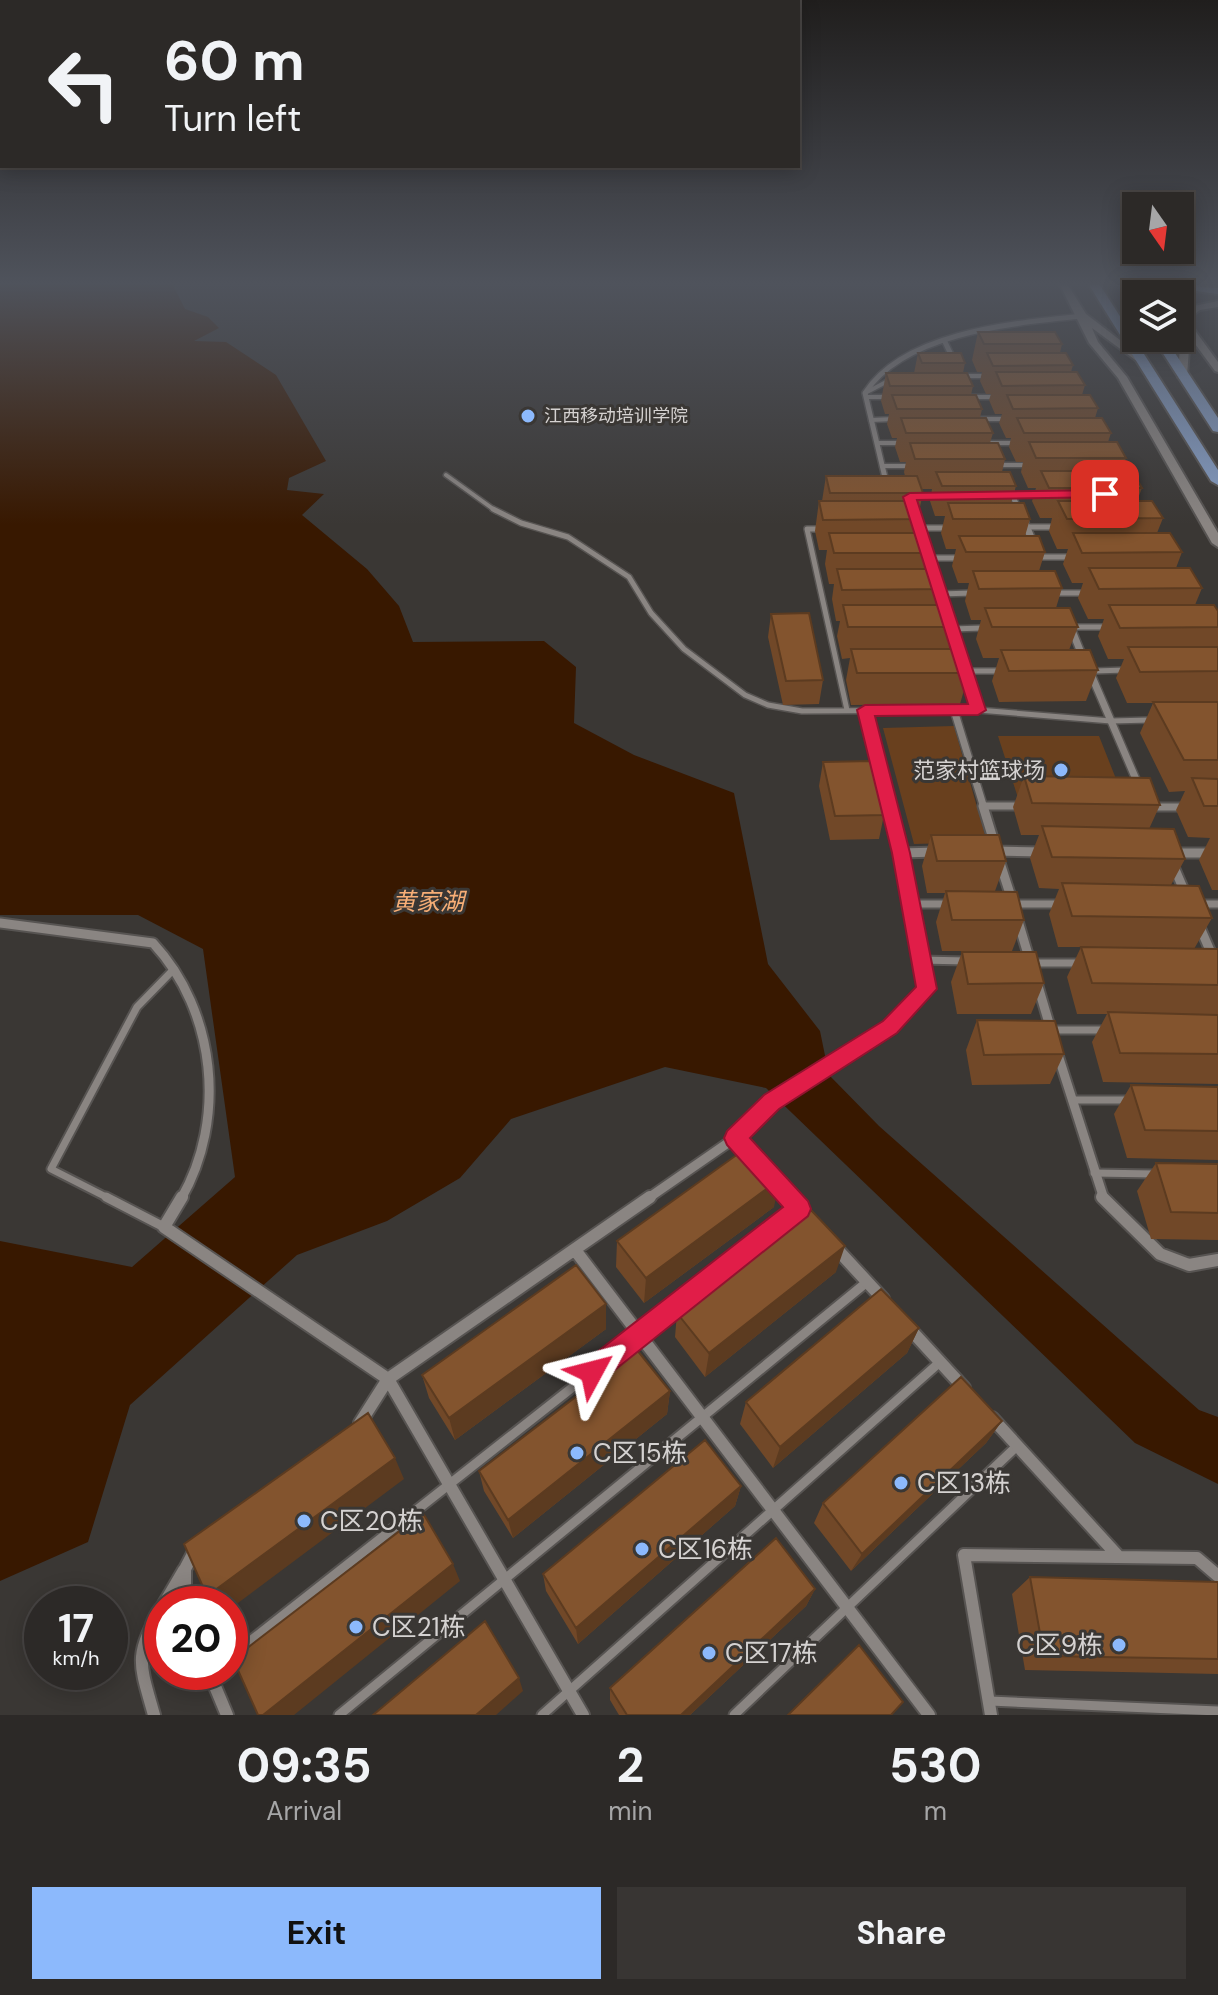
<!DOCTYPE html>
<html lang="en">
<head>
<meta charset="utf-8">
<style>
  :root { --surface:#2c2927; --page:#383533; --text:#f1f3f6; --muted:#a6a6a7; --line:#484544; --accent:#8cb9fc }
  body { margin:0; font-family:"DM Sans","Noto Sans SC",sans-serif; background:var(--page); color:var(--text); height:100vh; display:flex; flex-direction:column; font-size:30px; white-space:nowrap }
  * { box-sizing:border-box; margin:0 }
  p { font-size:26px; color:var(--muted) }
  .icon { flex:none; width:44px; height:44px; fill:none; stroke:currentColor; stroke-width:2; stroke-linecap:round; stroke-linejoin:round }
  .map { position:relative; height:1715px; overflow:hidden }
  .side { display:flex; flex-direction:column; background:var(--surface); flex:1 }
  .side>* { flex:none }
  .guide { position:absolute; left:0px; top:0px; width:800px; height:168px; box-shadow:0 4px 20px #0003,0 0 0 2px var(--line); background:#2c2927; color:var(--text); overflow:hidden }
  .needle { width:52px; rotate:166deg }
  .fabs { position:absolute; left:1122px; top:192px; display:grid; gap:16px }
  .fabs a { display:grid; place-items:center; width:72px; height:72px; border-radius:0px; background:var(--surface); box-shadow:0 4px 20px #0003,0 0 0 2px var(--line); font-size:40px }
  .speed { position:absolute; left:24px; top:1586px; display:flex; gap:16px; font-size:40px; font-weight:700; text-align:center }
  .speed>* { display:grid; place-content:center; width:104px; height:104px; border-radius:50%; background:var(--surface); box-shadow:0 4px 20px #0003,0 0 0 2px var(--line); line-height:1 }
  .speed small { font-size:20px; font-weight:400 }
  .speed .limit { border:12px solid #d22; background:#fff; color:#111 }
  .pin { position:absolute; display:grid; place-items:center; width:68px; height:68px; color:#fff; margin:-34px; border-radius:16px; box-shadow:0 4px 12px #0006 }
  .me { position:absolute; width:88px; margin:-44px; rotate:52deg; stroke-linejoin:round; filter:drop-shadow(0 0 6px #0008) }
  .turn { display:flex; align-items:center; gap:28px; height:168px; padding:0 32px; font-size:36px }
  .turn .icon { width:104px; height:104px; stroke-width:2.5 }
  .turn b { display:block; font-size:56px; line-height:68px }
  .eta { display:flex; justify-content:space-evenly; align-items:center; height:136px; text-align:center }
  .eta b { font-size:48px; font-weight:700; line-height:56px }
  .cta { display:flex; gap:16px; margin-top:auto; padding:16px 32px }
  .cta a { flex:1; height:92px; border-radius:0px; background:var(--accent); color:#111; font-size:32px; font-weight:700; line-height:92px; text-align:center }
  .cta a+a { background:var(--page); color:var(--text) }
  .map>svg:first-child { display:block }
</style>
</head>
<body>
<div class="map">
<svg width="1218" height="1715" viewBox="0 0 1218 1715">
  <rect width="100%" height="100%" fill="#3a3734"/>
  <path fill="#69401e" d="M954,726L987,842L914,844L883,728Z
    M998,736H1099L1126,804H1020Z"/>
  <path fill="#381800" d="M0,285H173L185,309L208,317L219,328L194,341L226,342L276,375L326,461L289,478L287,490L324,494L302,515L367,569L399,606L413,642L544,641L576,667L574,723L634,755L734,793L768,964L820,1031L829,1075L879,1126L1199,1410L1218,1417V1484L1135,1443L766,1088L665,1067L511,1119L460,1178L387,1221L297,1255L130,1405L88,1542L0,1581V1241L132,1267L235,1177L203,949L138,915H0Z"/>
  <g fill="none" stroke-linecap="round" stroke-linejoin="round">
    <defs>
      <path id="lane-far3" d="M960,376H989
        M865,393L890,380
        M866,397H890
        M969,397H998
        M981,419H1006
        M871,420L894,419
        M877,443H903
        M983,443H1015
        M995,465H1028
        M882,466H912
        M446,475L496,511
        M1008,496L1041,495"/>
      <path id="lane-far2" d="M493,509L521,523L568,537L629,577L651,613L684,649L745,695L768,705L802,711L978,710L1111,721L1150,720
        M1026,527H1055
        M910,528H947
        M823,529H807L847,710
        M1039,557H1072
        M927,558H960
        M1056,593H1084
        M940,594L972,593
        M1071,627H1107
        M951,629L983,628
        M962,671H1002
        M1094,671L1126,670
        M983,806H1018
        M1154,807H1182"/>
      <path id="lane-far1" d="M983,806H1018
        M1154,807H1182
        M911,904H946
        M1014,904H1058
        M1198,904H1218
        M921,960L966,961
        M1034,963H1078
        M1051,1030H1103
        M1072,1100H1130
        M1094,1173L1154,1174
        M110,1199L51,1169L137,1007L174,969"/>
      <path id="lane" d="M106,1197L164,1227
        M230,1657L799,1209
        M990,1701L1218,1711
        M339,1715L867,1282
        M542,1715L940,1362
        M734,1715L1017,1446"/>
      <path id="street-far3" d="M945,342L955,363
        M887,486L865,393C904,332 1015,323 1082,316
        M1010,489L1019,511"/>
      <path id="street-far2" d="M1019,509L1033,542
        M940,592L978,710
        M1071,628L1084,660
        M1090,672L1138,784
        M865,710L890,808
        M954,710L984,808"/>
      <path id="street-far1" d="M983,806L994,842
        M995,851L1041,852
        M901,853L937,852
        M1175,853H1218
        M1000,863L1012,900
        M1174,867L1186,895
        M1018,921L1030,961
        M0,923L153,943C216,1011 227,1119 181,1199
        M1199,925L1218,969
        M1038,986L1051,1030
        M1058,1055L1104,1199
        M735,1138L772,1102L890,1027L927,989L889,806
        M773,1180L790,1199
        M647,1199L735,1138L750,1155"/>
      <path id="street" d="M182,1197L164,1227L388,1379L360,1423
        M789,1197L812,1223
        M1102,1197L1160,1254L1189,1265L1218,1260
        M835,1247L883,1299
        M575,1250L929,1715
        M908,1327L964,1388
        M992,1418L1118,1556
        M164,1604L184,1570
        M185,1604V1569L195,1550
        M209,1672L227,1715
        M154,1715C139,1662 134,1656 162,1608
        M583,1715L388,1379L650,1197
        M991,1715L964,1555L1197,1558L1218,1576"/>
      <path id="secondary" d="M1060,285H1068L1086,314L1146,360L1138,362L1092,328L1098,342L1127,377L1218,533V547L1212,543L1118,378L1089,343Z
        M1218,301V307L1200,310L1192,316L1191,325L1218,362V372L1215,371L1190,337L1187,375L1178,377L1182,315L1194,306Z"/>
      <path id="primary" d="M1089,285H1100L1218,470V485L1211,481Z
        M1121,285H1131L1137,294L1136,304L1132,303Z
        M1169,285L1218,288V294L1174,288Z
        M1153,338H1165L1218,418V432L1213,431Z"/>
    </defs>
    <use href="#lane-far3" stroke="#575452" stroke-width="7"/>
    <use href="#lane-far2" stroke="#575452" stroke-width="8"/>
    <use href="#lane-far1" stroke="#575452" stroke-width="11"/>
    <use href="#lane" stroke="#575452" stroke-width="13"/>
    <use href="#street-far3" stroke="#575452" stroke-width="8"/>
    <use href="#street-far2" stroke="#575452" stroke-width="10"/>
    <use href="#street-far1" stroke="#575452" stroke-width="13"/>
    <use href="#street" stroke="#575452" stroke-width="16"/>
    <use href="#secondary" stroke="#575452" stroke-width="4"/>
    <use href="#primary" stroke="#575452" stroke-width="4"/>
    <use href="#lane-far3" stroke="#8a8582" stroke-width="4"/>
    <use href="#lane-far2" stroke="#8a8582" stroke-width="5"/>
    <use href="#lane-far1" stroke="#8a8582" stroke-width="7"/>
    <use href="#lane" stroke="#8a8582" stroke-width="9"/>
    <use href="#street-far3" stroke="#8a8582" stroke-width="5"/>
    <use href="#street-far2" stroke="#8a8582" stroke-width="7"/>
    <use href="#street-far1" stroke="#8a8582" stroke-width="9"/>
    <use href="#street" stroke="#8a8582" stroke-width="12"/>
    <use href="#secondary" fill="#8a8582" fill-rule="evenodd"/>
    <use href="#primary" fill="#869ec5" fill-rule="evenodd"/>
  </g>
  <path fill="#714828" d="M978,332L1062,344L1060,353L1073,365L1071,372L1085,385L1082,395L1098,408L1095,418L1111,433L1108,442L1126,458L1122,471L1142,488L1137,501L1163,518L1157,533L1182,552L1176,568L1202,588L1195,605L1218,611V890H1212L1199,860L1210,838L1188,837L1176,810L1185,791L1169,792L1140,733L1153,703H1127L1116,678L1124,659H1108L1098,636L1104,619H1088L1078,598L1083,583H1072L1063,564L1068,549H1057L1049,531L1052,518H1040L1032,501L1036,488H1028L1021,472L1023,462H1016L1009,447L1011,438H1006L999,423L1002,414H995L989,400L991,394H986L980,381L982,372H977L972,360Z
    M918,353L965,363L963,373L973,386L971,395L982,409L980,418L993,433L990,443L1005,459L1002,472L1016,486L1011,503L1030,519L1025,536L1045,552L1039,571L1062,588L1056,608L1078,627L1069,650L1098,670L1086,701L999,702L992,681L999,658H983L976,639L981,620H971L965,601L969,583H958L952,566L956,549H946L941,533L945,516H935L930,501L932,489H922L923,493L918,516L920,519L917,533L933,553L930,569L945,589L941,605L955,627L949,649L969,673L960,704L851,705L846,680L850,658L842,659L837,636L840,621H836L832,599L834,584H829L825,564L827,550H819L815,531L819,501H822L826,476H905L904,472L906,462H900L895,447L897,438H892L887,424L889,414H885L881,401L886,373H914Z
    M771,614L823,680L819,704L783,705L768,637Z
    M823,762L884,815L879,839L830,840L819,786Z
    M1024,776L1160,805L1149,829L1185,859L1171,885L1212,918L1194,949H1218V1084L1103,1082L1092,1042L1107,1014H1077L1067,977L1081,947H1058L1049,914L1059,889L1039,888L1030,858L1039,835H1021L1013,807Z
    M931,835L1006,861L995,891L1024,920L1012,951H942L936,922L945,893H927L922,866Z
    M962,952L1044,983L1031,1014H957L951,982Z
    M977,1020L1064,1054L1050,1084L972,1085L966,1050Z
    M1131,1085L1218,1087V1160L1127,1158L1114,1114Z
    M1156,1163L1218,1164V1240L1151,1239L1137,1191Z
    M774,1207L644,1303L616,1267L617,1241Z
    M836,1272L705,1377L675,1337L677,1313Z
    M606,1304V1329L455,1440L429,1398L422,1375Z
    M919,1328L907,1353L773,1468L740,1424L746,1402Z
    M670,1391L667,1414L513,1538L484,1491L479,1471Z
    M1002,1421L986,1443L851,1571L814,1523L823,1503Z
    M741,1486L735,1506L578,1644L546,1591L543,1574Z
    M1030,1577L1218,1582V1674L1025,1670L1012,1594Z
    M815,1589L806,1606L690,1715H619L610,1700V1688Z"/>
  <path fill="#5c3b20" d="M780,1179L774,1207L644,1303L646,1278Z
    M845,1246L836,1272L705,1377L709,1353Z
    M606,1304V1329L455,1440L449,1418Z
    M919,1328L907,1353L773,1468L780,1447Z
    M670,1391L667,1414L513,1538L508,1520Z
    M1002,1421L986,1443L851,1571L862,1554Z
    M395,1458L404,1479L230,1609V1604H216L207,1596Z
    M741,1486L735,1506L578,1644L576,1628Z
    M453,1564L460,1581L294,1715H263Z
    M815,1589L806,1606L690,1715H681Z
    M519,1678L523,1691L496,1715H476Z"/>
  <path fill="#83542e" stroke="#5c3b20" stroke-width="2" d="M978,332H1055L1062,344H984Z
    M918,353H961L965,363H922Z
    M987,353H1066L1073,365L993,366Z
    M996,372H1077L1085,385L1002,386Z
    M886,373H967L973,386H890Z
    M892,395H976L982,409H897Z
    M1007,395H1090L1098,408L1013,409Z
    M901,418H986L993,433H906Z
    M1017,418H1102L1111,433H1024Z
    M1029,442H1117L1126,458H1036Z
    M910,443H998L1005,459H915Z
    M1041,471H1132L1142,488H1049Z
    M936,472H1010L1016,486H942Z
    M826,476H917L923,493H830Z
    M819,501H914L920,519L823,520Z
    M1058,501H1152L1163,518L1067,519Z
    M948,503H1024L1030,519H953Z
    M829,533H927L933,553H834Z
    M1073,533H1170L1182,552L1082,553Z
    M959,536H1039L1045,552H966Z
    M1089,568H1190L1202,588L1099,589Z
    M837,569H938L945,589L842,590Z
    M973,571H1055L1062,588L979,589Z
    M843,605H947L955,627H848Z
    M1109,605H1214L1218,611V627L1120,628Z
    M985,608H1070L1078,627H992Z
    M809,613L823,680L786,681L771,614Z
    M1128,647H1218V671L1140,672Z
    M851,649H961L969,673H857Z
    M1001,650H1090L1098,670L1009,671Z
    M1153,702H1218V760H1184Z
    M872,761L884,815L835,816L823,762Z
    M1024,776L1150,778L1160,805L1032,803Z
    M1192,778L1218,779V806H1204Z
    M1042,826L1174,829L1185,859L1052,857Z
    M931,835H999L1006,861H937Z
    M1062,883L1199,886L1212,918L1072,916Z
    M946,891L1017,892L1024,920H952Z
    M1081,947L1218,949V985L1092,983Z
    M962,952H1036L1044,983L968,984Z
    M1108,1012L1218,1015V1054L1120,1053Z
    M977,1020L1055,1021L1064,1054L984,1055Z
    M1131,1085L1218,1087V1131L1145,1130Z
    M749,1146L780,1179L646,1278L617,1241Z
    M1156,1163L1218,1164V1213L1171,1212Z
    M811,1210L845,1246L709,1353L677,1313Z
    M576,1265L606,1304L449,1418L422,1375Z
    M881,1289L919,1328L780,1447L746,1402Z
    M637,1350L670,1391L508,1520L479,1471Z
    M961,1377L1002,1421L862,1554L823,1503Z
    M368,1413L395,1458L207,1596L184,1544Z
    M705,1440L741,1486L576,1628L543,1574Z
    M423,1513L453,1564L263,1715H258L233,1659Z
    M776,1538L815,1589L681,1715H627L610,1688Z
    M1030,1577L1218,1582V1659L1044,1656Z
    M485,1621L519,1678L476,1715H373Z
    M859,1645L903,1702L891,1715H788Z"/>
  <linearGradient id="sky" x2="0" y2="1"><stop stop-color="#201e1d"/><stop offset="0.54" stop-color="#4f535c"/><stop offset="1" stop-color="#4f535c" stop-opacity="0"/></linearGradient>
  <rect width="1218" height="525" fill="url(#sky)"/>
  <path fill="#e11d48" stroke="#92132f" stroke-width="2" d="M1105,490L1112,494L1110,497L917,500L986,710L978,715L875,716L910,853L937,989L897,1033L779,1109L750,1138L808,1201L811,1209L808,1216L601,1381L592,1385L583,1381L579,1372L583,1363L783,1207L727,1145L724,1138L727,1131L764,1095L883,1021L916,987L892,853L857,710L865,705L968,704L903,497L910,493Z"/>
  <g fill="#8cb9fc" stroke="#3a3734" stroke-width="3">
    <circle cx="528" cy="416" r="8"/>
    <circle cx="1061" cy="770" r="8"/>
    <circle cx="577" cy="1453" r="8"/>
    <circle cx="901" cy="1483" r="8"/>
    <circle cx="304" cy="1521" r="8"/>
    <circle cx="642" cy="1549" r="8"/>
    <circle cx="356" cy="1627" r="8"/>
    <circle cx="1119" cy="1645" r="8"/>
    <circle cx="709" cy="1653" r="8"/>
  </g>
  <g text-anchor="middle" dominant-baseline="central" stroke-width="6" stroke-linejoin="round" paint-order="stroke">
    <g font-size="18" fill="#d5d2d1" stroke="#3a3734" text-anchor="start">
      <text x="544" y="416">江西移动培训学院</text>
    </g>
    <g font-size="22" fill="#d5d2d1" stroke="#3a3734" text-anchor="end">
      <text x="1045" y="770">范家村篮球场</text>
    </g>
    <g font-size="24" font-style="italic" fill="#f7ae76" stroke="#3a3734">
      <text x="428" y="901">黄家湖</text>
    </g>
    <g font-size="26" fill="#d5d2d1" stroke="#3a3734" text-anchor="start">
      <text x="593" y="1453">C区15栋</text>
      <text x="917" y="1483">C区13栋</text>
      <text x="320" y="1521">C区20栋</text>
      <text x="658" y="1549">C区16栋</text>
      <text x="372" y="1627">C区21栋</text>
      <text x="1103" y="1645" text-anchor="end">C区9栋</text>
      <text x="725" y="1653">C区17栋</text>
    </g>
  </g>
</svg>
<div class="fabs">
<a><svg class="needle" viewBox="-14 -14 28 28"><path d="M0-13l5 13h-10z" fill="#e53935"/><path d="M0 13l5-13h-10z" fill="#a6a6a7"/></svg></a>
<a><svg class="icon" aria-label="layers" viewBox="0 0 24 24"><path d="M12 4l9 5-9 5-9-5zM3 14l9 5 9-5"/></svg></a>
</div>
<div class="speed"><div>17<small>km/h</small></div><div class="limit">20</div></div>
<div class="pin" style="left:1105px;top:494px;background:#d93025"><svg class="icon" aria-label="arrive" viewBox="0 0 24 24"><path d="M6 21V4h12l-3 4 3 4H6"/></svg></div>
<svg class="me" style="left:592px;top:1372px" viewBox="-20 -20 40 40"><path d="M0-17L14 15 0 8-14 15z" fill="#e11d48" stroke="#fff" stroke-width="4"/></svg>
<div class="guide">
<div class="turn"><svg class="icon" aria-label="left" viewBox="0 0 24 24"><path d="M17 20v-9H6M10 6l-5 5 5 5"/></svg><div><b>60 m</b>Turn left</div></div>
</div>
</div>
<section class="side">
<div class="eta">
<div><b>09:35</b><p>Arrival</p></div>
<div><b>2</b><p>min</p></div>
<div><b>530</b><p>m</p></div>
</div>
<div class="cta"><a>Exit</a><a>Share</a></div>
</section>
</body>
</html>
